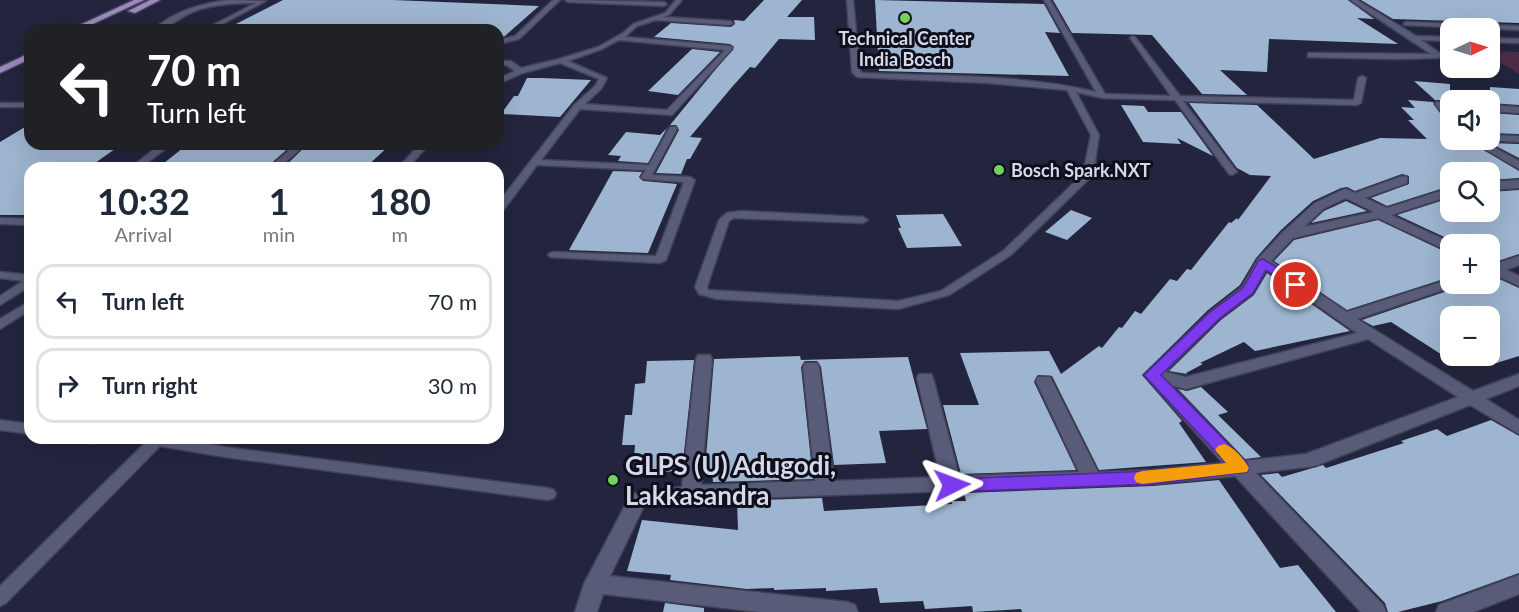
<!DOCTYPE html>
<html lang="en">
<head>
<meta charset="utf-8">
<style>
  :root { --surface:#fff; --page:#f2f2f3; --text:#1f2937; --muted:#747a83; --line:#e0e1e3 }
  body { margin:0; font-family:Lato,sans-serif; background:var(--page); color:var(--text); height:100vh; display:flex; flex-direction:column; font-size:22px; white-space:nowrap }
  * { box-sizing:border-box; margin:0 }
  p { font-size:20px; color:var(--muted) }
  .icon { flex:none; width:33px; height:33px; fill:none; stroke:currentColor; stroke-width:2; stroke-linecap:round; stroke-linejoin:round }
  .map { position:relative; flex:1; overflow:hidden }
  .panel { position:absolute; left:24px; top:162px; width:480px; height:282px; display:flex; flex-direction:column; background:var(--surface); border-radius:18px; box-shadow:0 6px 24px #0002 }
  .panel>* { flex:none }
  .banner { position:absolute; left:24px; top:24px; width:480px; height:126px; border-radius:18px; box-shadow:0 6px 24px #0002; background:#202124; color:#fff; overflow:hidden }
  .needle { width:39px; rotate:86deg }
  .controls { position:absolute; left:1440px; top:18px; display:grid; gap:12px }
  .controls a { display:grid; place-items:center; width:60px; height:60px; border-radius:12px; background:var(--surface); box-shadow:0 6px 24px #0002; font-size:30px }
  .pin { position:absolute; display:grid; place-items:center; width:51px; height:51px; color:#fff; margin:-26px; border:3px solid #fff; border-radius:50%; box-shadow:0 2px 6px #0007 }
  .me { position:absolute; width:66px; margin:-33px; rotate:87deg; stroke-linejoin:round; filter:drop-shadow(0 0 4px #0008) }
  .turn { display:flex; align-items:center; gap:21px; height:126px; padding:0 24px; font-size:27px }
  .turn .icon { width:78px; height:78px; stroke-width:2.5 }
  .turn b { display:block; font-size:42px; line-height:51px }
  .eta { display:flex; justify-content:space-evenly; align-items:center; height:102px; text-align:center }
  .eta b { font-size:36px; font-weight:700; line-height:42px }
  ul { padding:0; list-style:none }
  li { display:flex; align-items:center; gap:18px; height:75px; margin:0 12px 9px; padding:0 12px; border:3px solid var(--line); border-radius:18px }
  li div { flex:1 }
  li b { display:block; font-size:22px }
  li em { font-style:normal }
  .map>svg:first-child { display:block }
</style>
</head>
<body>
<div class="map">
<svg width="1519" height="612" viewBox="0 0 1519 612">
  <rect width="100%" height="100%" fill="#23253e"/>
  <path fill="#4e2c47" d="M1490,51L1519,52V74L1490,56Z"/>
  <path fill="#9db5d0" d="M283,0H393L539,6L505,36L498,38V30H348L234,25Z
    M764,0H802L787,17H814L815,40L779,39L755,68L750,67L732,87L690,137L702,138L690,159H687L681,174L656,173L679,130L676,125H670L734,47L730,44L654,37L671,23L731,27L735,24L734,20L744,21Z
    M875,0L1044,4L1060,33L1045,32L1069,76L879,71Z
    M1053,0H1348L1374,19L1357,18L1398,44L1269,39L1267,72L1220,70L1247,95L1202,94L1152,35L1072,33Z
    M1361,0H1519V23L1393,19Z
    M692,49L720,52L678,95L648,91Z
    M527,78H542L591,80L560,117L501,114L514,96H518Z
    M1414,81L1450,84V107L1444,100H1435Z
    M1490,87L1519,89V105L1490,103Z
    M1408,100L1433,102L1444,119L1450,121V140H1467L1519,171V178L1490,180V172H1450V186L1387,206L1371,198L1409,184V176L1402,174L1355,191L1347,187L1341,188L1313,201L1281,230L1256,258L1240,285L1208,310L1142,375L1182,421L1179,423L1206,462L1099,470L1052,376L1038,375L1034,382L1076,470L961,474L943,405H979L960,353L1049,351L1061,374L1099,346L1102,348L1119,327L1122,328L1135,311L1141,314L1170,279L1177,281L1187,269L1191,270L1229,222L1231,223L1237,218L1238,220L1271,176L1250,175L1237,168L1189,103L1257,105L1314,159L1380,138L1427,139L1408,120H1414L1401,107L1415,108Z
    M1121,105L1144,106L1148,112H1181L1213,156L1177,138L1181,144L1143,142Z
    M1490,113L1519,115V134L1490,133Z
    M30,124V144H122L88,168H30V215H0V142Z
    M667,128L648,163L618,161L621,156L608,155L626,132L660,135Z
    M1490,143L1519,144V158Z
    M188,144H293L266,168L159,167Z
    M308,144H391L365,168H283Z
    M613,171L642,172L639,177L643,181L677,184L648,253L569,250Z
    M1519,190V254L1495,262L1490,261V244H1456L1455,242L1397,215L1450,198V212H1490V192Z
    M1346,201L1367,211L1311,223L1324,211Z
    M1071,210L1092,218L1067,240L1045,232Z
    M943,214L962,246L907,248L898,228H901L896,215Z
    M1378,220L1450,254V277L1347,310L1274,261L1294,240Z
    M1267,273L1350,331L1255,351L1244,342L1200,363L1203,364L1186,373L1187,374L1169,371L1221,320L1254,295Z
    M1493,276L1519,288V356L1490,365V316H1450V360L1391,322L1373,326L1362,320L1456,288L1459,284H1490V277Z
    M800,356L801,360L908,357L927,429L879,431L886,463L834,465L821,367L817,361H805L801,367L813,479L713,482L712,469L705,470L714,359Z
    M694,360L682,471L633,473L635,445H622L625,415H632L635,384L645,383L647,361Z
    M1201,387L1228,412L1218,415L1261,457L1245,459L1178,389L1187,391Z
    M1491,420L1519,436V573L1442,601L1398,612H1388L1385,603L1261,475L1278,473L1282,477L1323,465L1326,468L1404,443L1401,441L1437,429L1447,436Z
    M1219,480L1280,568L1298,565L1336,612H1022L1021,609L973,612L972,606L925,609L923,601L880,603L877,588L826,591V588L774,590V588L747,589L670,580L671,575L627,571L642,520L738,530L737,501L822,498L824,511L952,504L951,501H966L964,493L1153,486Z
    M665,603L704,608V612H663Z"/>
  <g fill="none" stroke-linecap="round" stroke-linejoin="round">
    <defs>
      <path id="service" d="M230,0L266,1L211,30H203L256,3C235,3 214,4 195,11C181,16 167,30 153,30C174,11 202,3 230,0Z
        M553,0H560L519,39L498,44V40L515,36Z
        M565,0L664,2L667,4L664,6L568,2Z
        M676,0H682L669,15L663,17L730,21L733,23L730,25L656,20L637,26L625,37L730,46L732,47V49L672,115L580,109L541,160L649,165L670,127H676L677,129L652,175L690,177L695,180L666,260L660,263L550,257L548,255L550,253L554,252L656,256L684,182L643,179L641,177L646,170L537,165L502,212L498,213V203L575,104L595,86L599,79L560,63L523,73L498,84V79L515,71L506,65H498V61H511L521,68L559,59L598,47L623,33L633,24L665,13ZM619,40L725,50L667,110L585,104L601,89L607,78L568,61L602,49Z
        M847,0H853L860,71L862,73C936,76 1024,74 1096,92L1044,0H1050L1105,94L1171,96L1130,38L1133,36L1135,37L1180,96L1354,100L1358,78L1362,76L1366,78L1361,103L1357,105L1183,101L1237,172L1232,175L1229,174L1175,100L1102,98L1076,92L1099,135L1093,175L1011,255L949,295L898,309L717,299L699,294L695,287L719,220L727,213L741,211L863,217L868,220L863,223L734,218L729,221L707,287L708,290L898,301L941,291L1003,251L1083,174L1091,135L1067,90L988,83L857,77L852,72Z
        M1350,0H1357L1416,36L1450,37V41L1421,40L1441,54L1442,56L1438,58L1395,59L1308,57V53H1311L1431,54Z
        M1406,22L1519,26V30L1404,25V23Z
        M1490,38L1519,39V43L1490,42Z
        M0,103H30V107H0Z
        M161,144H171L141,168H130Z
        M297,144H306L279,168H268Z
        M420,144H429L408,168H398Z
        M0,218L30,219V225L0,224Z
        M0,272L30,275V286L0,305V296L23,281L0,278Z
        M30,301V310L0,329V319Z
        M0,420L30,424V434L0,430Z
        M78,438H101L99,442L94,443L80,442Z
        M137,438H174L225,447L548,488L554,490L556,494L554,498L548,500L225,457L160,446L6,603L0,606V586L145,443L139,442Z"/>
      <path id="minor" d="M1436,102H1444L1450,110V119L1446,118L1435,104Z
        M1490,105L1519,107V113L1490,111Z
        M1490,135L1519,136V142L1486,140H1490Z
        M1469,140H1481L1519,161V169Z
        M1403,176L1407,177V183L1365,198L1387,208L1450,188V196L1391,215L1454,244H1450V252L1378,218L1293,238L1271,261L1347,312L1450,279V284H1457L1455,286L1357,319L1473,391L1519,374V386L1486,399L1519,420V434L1470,405L1315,466L1256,473L1383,605L1386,612H1361L1235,476L1153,484L691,500L644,506L610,576L847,602L855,605L858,612H760L603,594L597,612H575L584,584L631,494L682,487L696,359L698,355H710L712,359L701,485L815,481L803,367L805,363H817L819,367L834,481L940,477L917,378L919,374H931L933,378L959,476L1079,472L1036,381L1038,377H1050L1052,381L1098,472L1153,470L1223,463L1144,375L1210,312L1242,287L1258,259L1283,232L1315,203L1342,190L1346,189L1355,193ZM1346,198L1374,212L1304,227L1323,209ZM1266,270L1357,333L1186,377L1165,372L1220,318L1253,293ZM1368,339L1458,397L1306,454L1244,461L1171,385L1186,389Z
        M1519,180V188L1490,190V182Z
        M1519,256V265L1506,270L1519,276V286L1493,274L1490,275V263L1495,264Z
        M1519,575V594L1473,612H1436L1439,605Z"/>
      <path id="primary" d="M134,0H144L80,30H69Z
        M150,0H160L135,13L128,11Z
        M30,53V59L0,73V67Z"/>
    </defs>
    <use href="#service" stroke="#414257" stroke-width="3"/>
    <use href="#minor" stroke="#414257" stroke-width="3"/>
    <use href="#primary" stroke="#414257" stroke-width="3"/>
    <use href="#service" fill="#585c79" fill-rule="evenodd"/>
    <use href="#minor" fill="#585c79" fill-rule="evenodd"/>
    <use href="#primary" fill="#9b88bd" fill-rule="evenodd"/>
  </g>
  <path fill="#7c3aed" stroke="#51269a" stroke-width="1.5" d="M1263,259L1301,282L1302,285L1301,287H1291L1266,270L1253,293L1220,318L1161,375L1247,463L1249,468L1247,472L1153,484L952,492L946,490L944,485L946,481L952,479L1153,471L1226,463L1144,375L1210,312L1243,288L1259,260Z"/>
  <path fill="#f59e0b" d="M1224,444C1234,447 1244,459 1249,468L1247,472L1142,484L1136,482L1134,478L1136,473L1142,471L1226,463L1215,450L1218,446Z"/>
  <g fill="#72d25d" stroke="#0e0f1b" stroke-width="2">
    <circle cx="905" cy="18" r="6"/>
    <circle cx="999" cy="170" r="6"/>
    <circle cx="613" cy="480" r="6"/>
  </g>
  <g text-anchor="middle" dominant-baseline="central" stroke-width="6" stroke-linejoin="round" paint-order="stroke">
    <g font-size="18" font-weight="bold" fill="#d6d9ea" stroke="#0e0f1b">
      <text x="905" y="38">Technical Center<tspan x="905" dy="21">India Bosch</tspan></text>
      <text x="1011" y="170" text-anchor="start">Bosch Spark.NXT</text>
    </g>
    <g font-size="26" font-weight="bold" fill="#d6d9ea" stroke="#0e0f1b" text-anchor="start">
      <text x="625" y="465">GLPS (U) Adugodi,<tspan x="625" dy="30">Lakkasandra</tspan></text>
    </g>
  </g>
</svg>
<div class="controls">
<a><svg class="needle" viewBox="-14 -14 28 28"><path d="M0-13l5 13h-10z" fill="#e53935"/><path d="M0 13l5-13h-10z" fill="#747a83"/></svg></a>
<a><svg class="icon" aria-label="sound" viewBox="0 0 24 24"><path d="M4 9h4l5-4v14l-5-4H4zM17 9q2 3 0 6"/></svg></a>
<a><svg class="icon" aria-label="search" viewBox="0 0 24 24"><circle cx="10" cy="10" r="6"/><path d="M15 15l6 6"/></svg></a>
<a>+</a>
<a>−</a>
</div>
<div class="pin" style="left:1296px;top:285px;background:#d93025"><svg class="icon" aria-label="arrive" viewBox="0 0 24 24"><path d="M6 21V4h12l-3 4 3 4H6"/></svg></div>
<svg class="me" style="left:952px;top:485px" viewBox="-20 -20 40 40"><path d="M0-17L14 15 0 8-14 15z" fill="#7c3aed" stroke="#fff" stroke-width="4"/></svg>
<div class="banner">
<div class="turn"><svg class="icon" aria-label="left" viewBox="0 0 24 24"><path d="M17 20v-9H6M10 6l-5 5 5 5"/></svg><div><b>70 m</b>Turn left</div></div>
</div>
<section class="panel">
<div class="eta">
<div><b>10:32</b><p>Arrival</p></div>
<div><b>1</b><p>min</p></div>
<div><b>180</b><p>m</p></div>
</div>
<ul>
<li><svg class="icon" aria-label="left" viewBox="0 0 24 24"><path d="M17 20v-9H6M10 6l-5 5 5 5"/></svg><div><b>Turn left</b></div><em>70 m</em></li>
<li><svg class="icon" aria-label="right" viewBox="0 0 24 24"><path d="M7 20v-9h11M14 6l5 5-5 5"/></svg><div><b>Turn right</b></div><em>30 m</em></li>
</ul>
</section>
</div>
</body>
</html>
